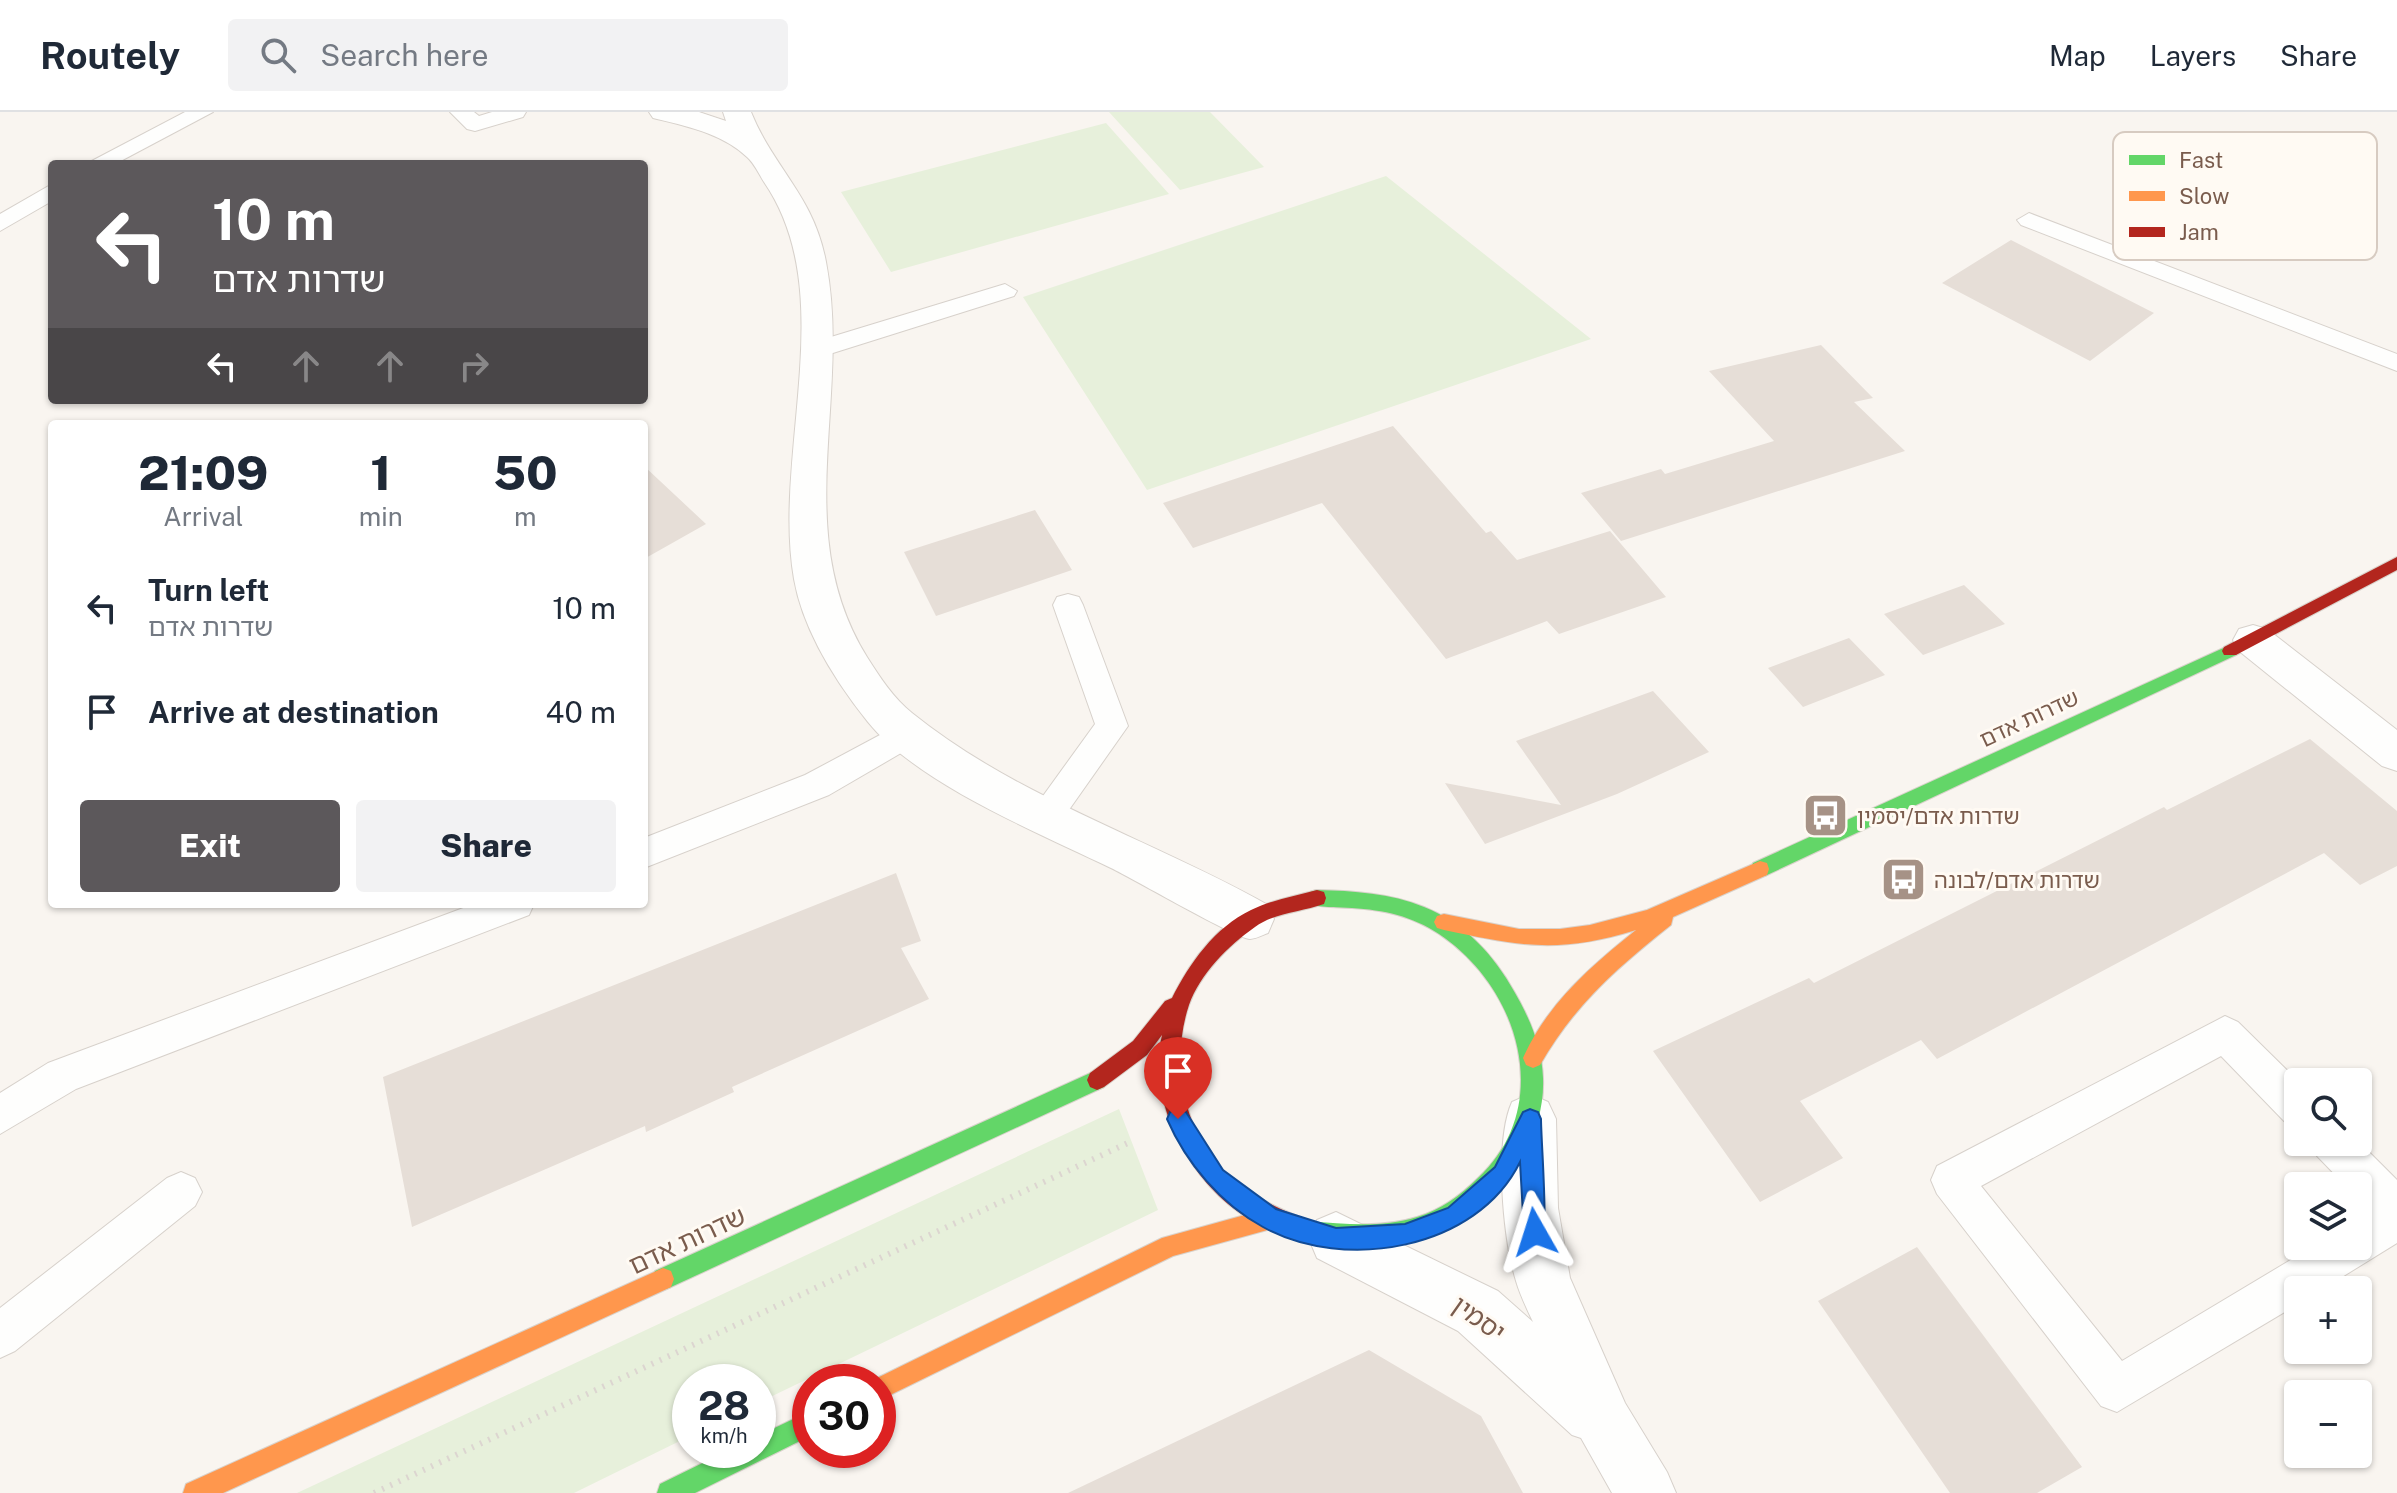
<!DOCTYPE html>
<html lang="en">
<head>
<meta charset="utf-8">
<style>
  :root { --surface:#fff; --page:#f2f2f3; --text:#1f2937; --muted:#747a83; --line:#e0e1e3; --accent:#5c585b }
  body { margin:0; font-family:"Public Sans","Noto Sans Hebrew",sans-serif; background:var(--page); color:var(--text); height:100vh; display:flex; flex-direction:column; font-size:30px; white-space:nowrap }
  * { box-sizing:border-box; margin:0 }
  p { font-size:26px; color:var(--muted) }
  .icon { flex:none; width:44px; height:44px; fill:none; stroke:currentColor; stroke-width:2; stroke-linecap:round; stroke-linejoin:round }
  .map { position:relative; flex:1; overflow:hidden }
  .side { position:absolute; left:48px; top:308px; width:600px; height:488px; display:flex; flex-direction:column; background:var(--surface); border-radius:8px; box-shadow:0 2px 6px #0004 }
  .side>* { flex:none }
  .banner { position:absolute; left:48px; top:48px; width:600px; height:244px; border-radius:8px; box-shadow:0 2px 6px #0004; background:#5c585b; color:#fff; overflow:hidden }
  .buttons { position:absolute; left:2284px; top:956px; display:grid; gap:16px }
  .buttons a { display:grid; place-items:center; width:88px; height:88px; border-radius:8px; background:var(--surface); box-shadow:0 2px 6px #0004; font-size:40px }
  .speed { position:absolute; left:672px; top:1252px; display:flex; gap:16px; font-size:40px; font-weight:700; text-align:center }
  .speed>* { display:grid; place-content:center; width:104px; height:104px; border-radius:50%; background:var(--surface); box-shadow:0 2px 6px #0004; line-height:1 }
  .speed small { font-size:20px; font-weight:400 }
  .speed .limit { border:12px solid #d22; background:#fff; color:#111 }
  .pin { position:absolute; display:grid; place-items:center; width:68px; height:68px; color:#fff; margin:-82px -34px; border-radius:50% 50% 50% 0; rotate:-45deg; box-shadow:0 0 8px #0007 }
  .pin .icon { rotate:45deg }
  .me { position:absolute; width:88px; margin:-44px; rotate:354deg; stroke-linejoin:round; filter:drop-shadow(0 0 6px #0008) }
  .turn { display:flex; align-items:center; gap:28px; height:168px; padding:0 32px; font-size:36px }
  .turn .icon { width:104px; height:104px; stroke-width:2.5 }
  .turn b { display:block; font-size:56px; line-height:68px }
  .lanes { display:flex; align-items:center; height:76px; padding:0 32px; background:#0003; justify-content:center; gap:40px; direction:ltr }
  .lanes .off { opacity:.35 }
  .eta { display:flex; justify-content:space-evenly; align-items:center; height:136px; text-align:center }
  .eta b { font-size:48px; font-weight:800; line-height:56px }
  .primary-button { display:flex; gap:16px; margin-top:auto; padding:16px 32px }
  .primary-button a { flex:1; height:92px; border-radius:8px; background:var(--accent); color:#fff; font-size:32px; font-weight:800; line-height:92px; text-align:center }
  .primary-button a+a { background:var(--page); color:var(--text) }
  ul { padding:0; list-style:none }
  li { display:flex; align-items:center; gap:24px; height:104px; padding:0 32px }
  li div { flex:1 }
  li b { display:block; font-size:30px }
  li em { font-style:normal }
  header { display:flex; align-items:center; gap:48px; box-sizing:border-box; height:112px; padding:0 40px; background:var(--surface); border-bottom:2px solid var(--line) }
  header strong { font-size:38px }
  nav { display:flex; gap:44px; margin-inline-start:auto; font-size:28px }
  .search { width:560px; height:72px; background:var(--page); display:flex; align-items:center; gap:20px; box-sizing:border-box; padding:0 28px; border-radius:8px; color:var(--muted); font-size:30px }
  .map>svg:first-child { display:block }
</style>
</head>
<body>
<header>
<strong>Routely</strong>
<div class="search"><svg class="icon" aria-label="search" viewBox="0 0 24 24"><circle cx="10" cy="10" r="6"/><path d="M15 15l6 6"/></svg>Search here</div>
<nav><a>Map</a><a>Layers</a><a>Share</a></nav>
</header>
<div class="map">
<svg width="2397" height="1381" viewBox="0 0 2397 1381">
  <rect width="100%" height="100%" fill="#f9f5f0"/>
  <path fill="#e7f0db" d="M1109,0H1210L1264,55L1180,78Z
    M1106,11L1169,82L891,160L841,80Z
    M1386,64L1591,227L1147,378L1023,185Z
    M1119,997L1158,1098L758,1291V1270H690V1324L574,1381H297Z"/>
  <path fill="#e6ded7" d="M2011,128L2154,201L2090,249L1942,171Z
    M1821,233L1873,286L1854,290L1905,339L1621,429L1581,381L1661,357L1665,362L1774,329L1709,259Z
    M1393,314L1486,421L1491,419L1517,448L1610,419L1666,485L1559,522L1547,509L1446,547L1322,391L1193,436L1163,391Z
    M644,354L706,412L644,447Z
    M1035,398L1072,458L936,504L904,440Z
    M1964,473L2005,512L1923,543L1884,502Z
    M1849,526L1885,563L1803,595L1768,556Z
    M1653,579L1709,640L1617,682L1485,732L1445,671L1561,693L1516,629Z
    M2310,627L2397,699V754L2360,773L2324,741L1937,947L1921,928L1800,989L1843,1046L1760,1090L1653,939L1809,866L1814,871L2164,695L2167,698Z
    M896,761L921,829L901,836L929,887L732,975L734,980L646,1020L645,1014L412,1115L383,965Z
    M1917,1135L2082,1355L2037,1381H1950L1818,1189Z
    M1369,1238L1481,1304L1523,1381H1068Z"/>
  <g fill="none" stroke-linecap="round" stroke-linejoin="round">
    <defs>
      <path id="lane" d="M185,0H213L115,52H86Z
        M450,0H474L479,4L492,0H526L523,5L475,19L467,17Z
        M52,72V89L0,119V102Z
        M2029,101L2397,242V259L2021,113L2017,108Z
        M1005,172L1017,179L1014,184L817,246L808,244L804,238L808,232Z
        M1068,482L1079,485L1083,493L1128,614L1059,712L1047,716L1035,712L1030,702L1095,612L1053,493L1057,485Z
        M908,608L920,612L924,621L920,630L829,683L644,756V726L805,663Z
        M474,792H534L529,803L76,977L0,1022V981L48,951Z
        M2225,904L2238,910L2299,970L2298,1015L2284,1009L2221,944L1981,1074L2122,1249L2314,1134H2358V1108L2371,1100L2358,1086V1074H2346L2317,1044L2311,1030L2358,1029L2397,1068V1131L2321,1178H2298V1192L2117,1300L2101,1294L1937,1082L1931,1068L1937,1054Z
        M181,1060L195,1066L202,1080L195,1094L15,1239L0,1246V1196L167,1066Z"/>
      <path id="street" d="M649,0H699L726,9L723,0H751C774,57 814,84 826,150C852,286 789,419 867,545C879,564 894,587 912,601C1017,686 1151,727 1268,793L1274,807L1268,821C1263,823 1255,827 1250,827C1237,827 1132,766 1111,756C1039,721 918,672 868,610C836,570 803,518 794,467C772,341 841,182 764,70C759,62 754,51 747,45C722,21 685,14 653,6Z
        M2253,513L2267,517L2397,618V659L2382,654L2239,539L2233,528L2239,517Z
        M1530,982L1548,990L1556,1007L1558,1096L1570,1166L1625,1291L1667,1360L1676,1381H1612L1581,1326L1572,1323L1458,1219L1317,1146L1309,1127L1317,1108L1336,1100L1498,1179L1533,1210C1527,1197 1520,1183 1516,1169C1503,1126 1494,1030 1512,990Z"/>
      <path id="fast" d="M2230,533L2238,539L2236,543L1767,763L1760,765L1753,763L1751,757L1753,751Z
        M1317,778C1354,779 1390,781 1424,795C1466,812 1494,843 1515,881C1530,907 1542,935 1543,966C1546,1039 1488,1103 1423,1126C1385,1139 1348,1135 1309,1131L1301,1128L1298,1120L1301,1112L1309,1109C1346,1112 1381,1116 1417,1105C1441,1098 1461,1083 1478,1066C1555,994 1520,876 1439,822C1412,804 1384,798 1352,796C1339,795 1323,796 1310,792L1308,786L1310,780Z
        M1097,958L1104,961L1107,968L1104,975L671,1175L663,1178L655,1175L652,1167L655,1159Z
        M810,1299V1324L695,1381H657L660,1372L729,1338H758V1324Z"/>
      <path id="slow" d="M1760,749L1767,751L1769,757L1767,763L1673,805L1671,813C1617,856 1575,892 1540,953L1533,956L1526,953L1523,946C1547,892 1591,854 1636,818C1558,842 1521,834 1444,818L1437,816L1434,810L1437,804L1444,802L1519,817H1560L1590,813L1647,798Z
        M1270,1096L1278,1099L1281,1107L1278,1115L1173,1144L886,1285L878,1289V1270H869L1162,1126Z
        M663,1156L671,1159L674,1167L671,1175L223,1381H183L186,1372Z"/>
      <path id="jam" d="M2397,445V458L2236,543H2224L2222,539L2224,535Z
        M1317,778L1324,780L1326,786L1324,792C1301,800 1274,801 1255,815C1228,834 1200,862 1189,893C1170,950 1183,1020 1227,1062C1254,1087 1284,1099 1317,1112L1320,1120L1317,1128L1309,1131C1290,1124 1269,1118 1251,1108C1192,1074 1146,992 1162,923L1147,943L1104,975L1097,978L1090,975L1087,968L1090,961L1133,929L1165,889L1172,886C1189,852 1215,815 1251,798C1271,788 1295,784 1317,778Z"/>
    </defs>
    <use href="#lane" stroke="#d7d1cb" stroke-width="2"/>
    <use href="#street" stroke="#d7d1cb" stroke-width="2"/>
    <use href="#fast" stroke="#d9d2cb" stroke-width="2"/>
    <use href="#slow" stroke="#d9d2cb" stroke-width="2"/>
    <use href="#jam" stroke="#d9d2cb" stroke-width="2"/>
    <path stroke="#dcd5d0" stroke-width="6" stroke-dasharray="2 7" stroke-linecap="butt" d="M374,1381L1130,1030"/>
    <use href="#lane" fill="#fefefd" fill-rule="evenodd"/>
    <use href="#street" fill="#fefefd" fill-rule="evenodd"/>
    <use href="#fast" fill="#63d668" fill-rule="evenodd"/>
    <use href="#slow" fill="#ff974d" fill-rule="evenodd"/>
    <use href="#jam" fill="#b3261e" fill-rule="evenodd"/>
  </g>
  <path fill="#1a73e8" stroke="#114b97" stroke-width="2" d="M1178,997L1186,1000L1223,1058L1276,1097L1336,1116L1405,1112L1448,1096L1495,1055L1523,1000L1530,997L1538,1000L1541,1007C1541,1027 1548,1117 1543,1128L1535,1131L1527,1128L1524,1120L1520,1050C1477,1138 1344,1160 1263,1115C1221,1092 1186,1051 1167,1007L1170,1000Z"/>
  <defs>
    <symbol id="bus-square" viewBox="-11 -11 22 22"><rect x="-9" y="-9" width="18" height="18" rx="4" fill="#a69286" stroke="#fffaf3"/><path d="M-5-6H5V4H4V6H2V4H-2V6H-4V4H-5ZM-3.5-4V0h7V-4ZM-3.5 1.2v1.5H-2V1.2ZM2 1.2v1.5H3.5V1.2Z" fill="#fff"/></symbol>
  </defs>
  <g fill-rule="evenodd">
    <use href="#bus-square" x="1800" y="678" width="51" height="51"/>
    <use href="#bus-square" x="1878" y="742" width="51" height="51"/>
  </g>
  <g text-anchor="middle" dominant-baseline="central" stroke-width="6" stroke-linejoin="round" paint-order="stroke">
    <g font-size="22" fill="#7a5c4d" stroke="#fffaf3">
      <text transform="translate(2029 606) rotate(-25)">שדרות אדם</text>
    </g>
    <g font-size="22" fill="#7a5c4d" stroke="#fffaf3" text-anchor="start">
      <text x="1857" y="704">שדרות אדם/יסמין</text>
      <text x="1934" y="768">שדרות אדם/לבונה</text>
    </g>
    <g font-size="26" fill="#7a5c4d" stroke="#fffaf3">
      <text transform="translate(687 1128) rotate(-25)">שדרות אדם</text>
      <text transform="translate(1479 1206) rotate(35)">יסמין</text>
    </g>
  </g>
  <rect x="2113" y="20" width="264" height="128" rx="12" fill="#fffaf3" stroke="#d7cbc1" stroke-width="2"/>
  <rect x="2129" y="43" width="36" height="10" fill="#63d668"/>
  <rect x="2129" y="79" width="36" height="10" fill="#ff974d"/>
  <rect x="2129" y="115" width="36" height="10" fill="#b3261e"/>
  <g font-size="22" fill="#7a5c4d">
    <text x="2179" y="56">Fast</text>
    <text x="2179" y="92">Slow</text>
    <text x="2179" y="128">Jam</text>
  </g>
</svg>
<div class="buttons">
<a><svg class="icon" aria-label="search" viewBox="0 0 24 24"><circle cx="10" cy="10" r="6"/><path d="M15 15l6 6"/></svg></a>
<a><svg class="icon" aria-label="layers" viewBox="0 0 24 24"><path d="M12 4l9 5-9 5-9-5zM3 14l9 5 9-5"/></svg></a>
<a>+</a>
<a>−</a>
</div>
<div class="speed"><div>28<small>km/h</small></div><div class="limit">30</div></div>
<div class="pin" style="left:1178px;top:1007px;background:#d93025"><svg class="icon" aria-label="arrive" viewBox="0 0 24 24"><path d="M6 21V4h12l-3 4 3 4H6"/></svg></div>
<svg class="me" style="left:1535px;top:1120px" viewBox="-20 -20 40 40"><path d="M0-17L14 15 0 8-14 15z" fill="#1a73e8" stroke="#fff" stroke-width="4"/></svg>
<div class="banner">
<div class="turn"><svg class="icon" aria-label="left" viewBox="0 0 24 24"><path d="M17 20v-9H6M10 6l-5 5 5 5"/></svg><div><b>10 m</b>שדרות אדם</div></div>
<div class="lanes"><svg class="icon" aria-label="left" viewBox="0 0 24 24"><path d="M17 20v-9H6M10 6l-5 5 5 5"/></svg><svg class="icon off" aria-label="ahead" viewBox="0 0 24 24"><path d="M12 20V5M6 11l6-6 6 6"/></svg><svg class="icon off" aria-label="ahead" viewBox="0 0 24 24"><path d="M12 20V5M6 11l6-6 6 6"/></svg><svg class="icon off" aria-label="right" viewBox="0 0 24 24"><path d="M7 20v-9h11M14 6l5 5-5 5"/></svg></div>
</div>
<section class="side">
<div class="eta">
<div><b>21:09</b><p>Arrival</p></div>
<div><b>1</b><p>min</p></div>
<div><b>50</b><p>m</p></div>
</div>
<ul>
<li><svg class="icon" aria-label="left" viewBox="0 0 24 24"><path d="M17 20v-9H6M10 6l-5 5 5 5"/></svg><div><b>Turn left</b><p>שדרות אדם</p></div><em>10 m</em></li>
<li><svg class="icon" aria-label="arrive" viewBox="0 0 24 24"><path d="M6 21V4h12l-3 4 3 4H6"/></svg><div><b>Arrive at destination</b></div><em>40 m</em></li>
</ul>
<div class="primary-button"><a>Exit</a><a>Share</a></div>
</section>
</div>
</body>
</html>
